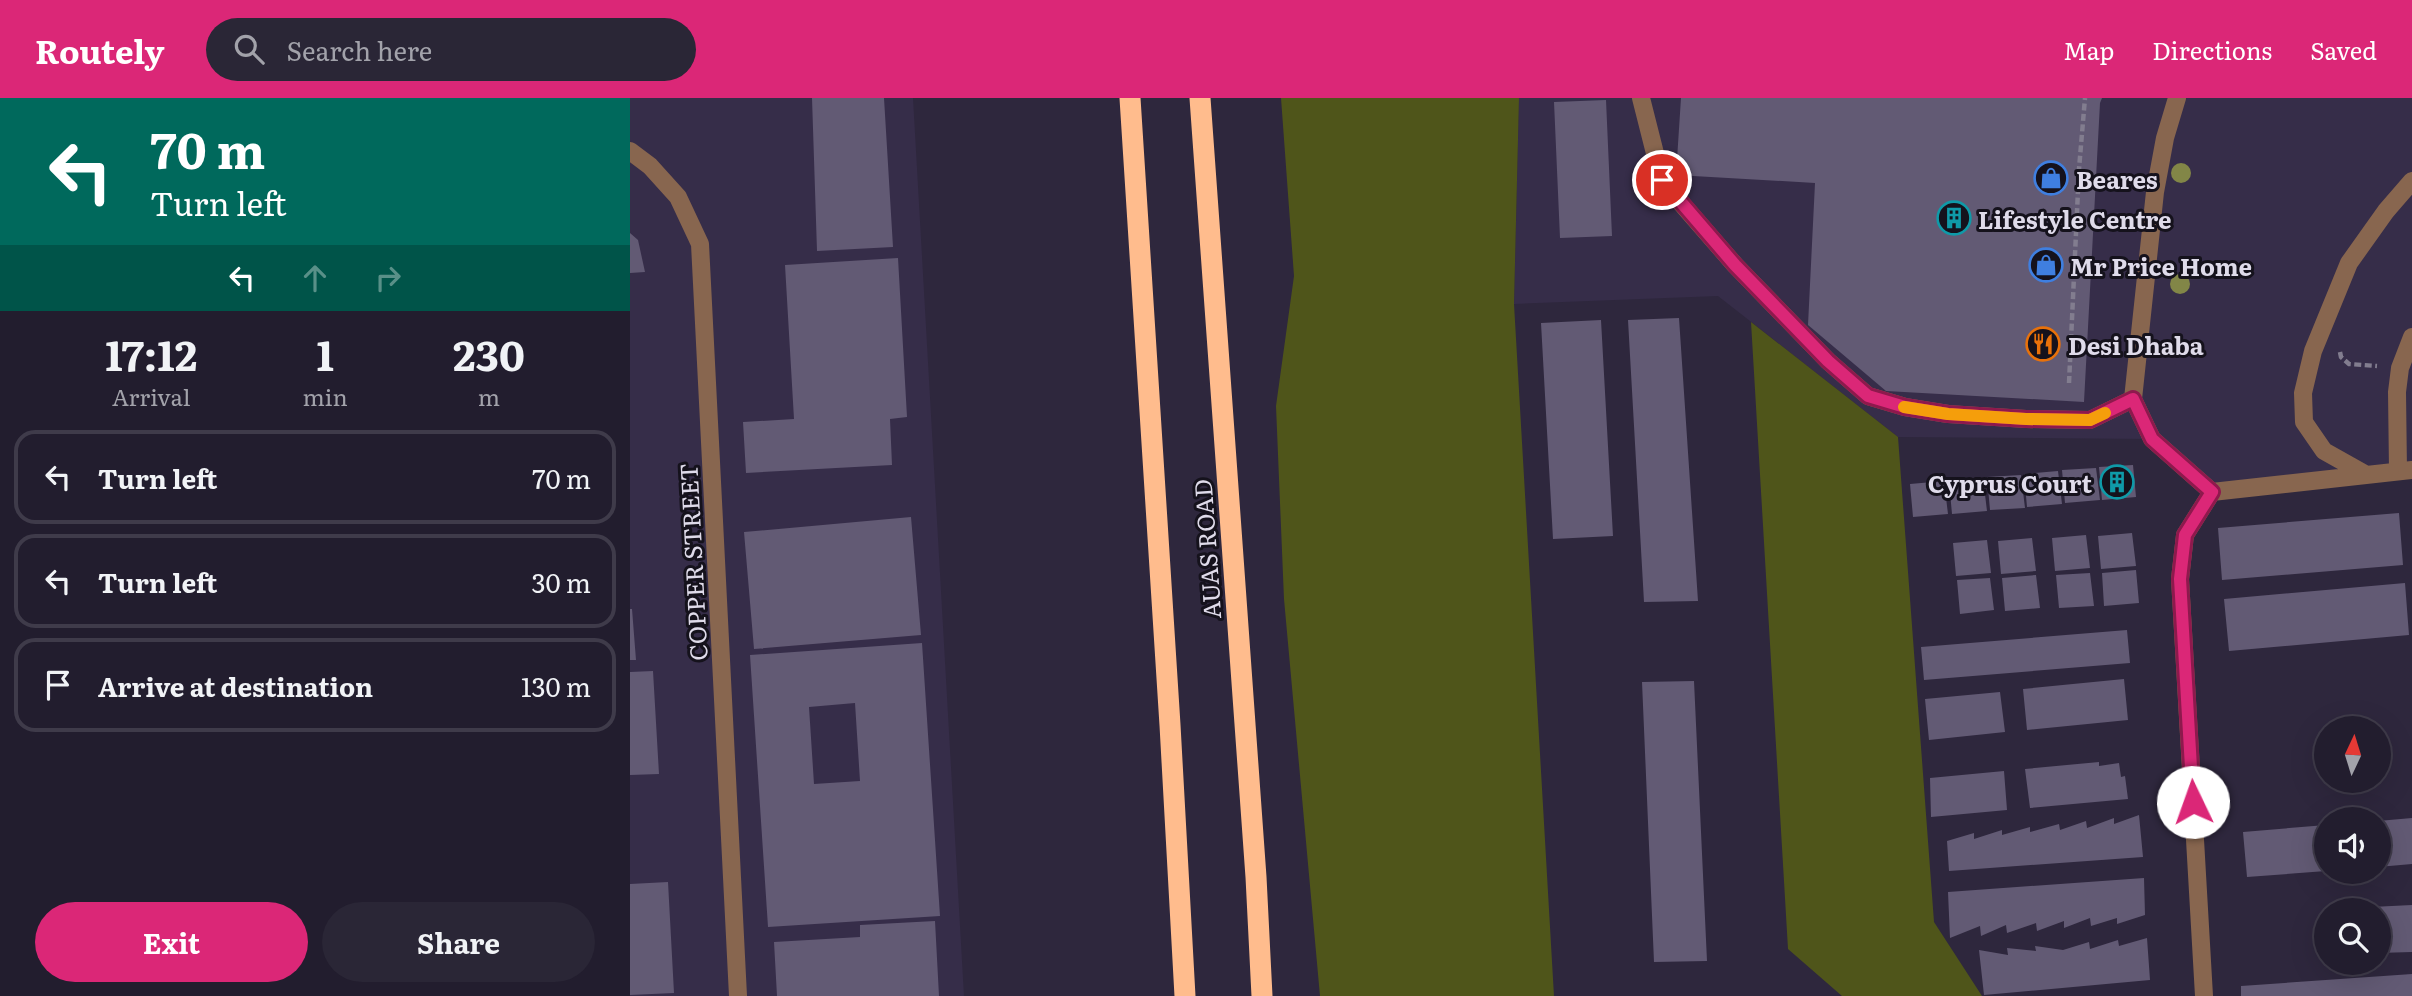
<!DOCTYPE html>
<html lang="en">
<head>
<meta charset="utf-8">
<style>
  :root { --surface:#221d2e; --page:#2a2636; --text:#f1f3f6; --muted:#a2a2aa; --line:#3f3b4a; --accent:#db2777 }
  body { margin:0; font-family:Literata,serif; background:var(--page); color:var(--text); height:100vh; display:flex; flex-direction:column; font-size:26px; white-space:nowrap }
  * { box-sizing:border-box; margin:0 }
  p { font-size:23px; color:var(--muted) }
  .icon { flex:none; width:38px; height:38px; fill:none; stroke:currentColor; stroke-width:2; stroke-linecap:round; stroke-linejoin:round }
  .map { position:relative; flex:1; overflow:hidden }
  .drawer { display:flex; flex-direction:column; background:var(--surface); width:630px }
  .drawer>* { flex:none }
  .banner { background:#00695c; color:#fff; overflow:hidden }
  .needle { width:46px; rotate:4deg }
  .fabs { position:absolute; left:1684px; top:618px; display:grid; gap:14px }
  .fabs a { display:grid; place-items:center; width:77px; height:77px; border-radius:50%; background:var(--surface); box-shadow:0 7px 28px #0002,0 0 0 2px var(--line); font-size:35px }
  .pin { position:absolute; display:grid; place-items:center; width:60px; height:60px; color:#fff; margin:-30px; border:4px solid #fff; border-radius:50%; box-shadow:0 2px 7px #0007 }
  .me { position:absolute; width:77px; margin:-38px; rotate:357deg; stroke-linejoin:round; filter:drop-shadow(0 0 5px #0008) }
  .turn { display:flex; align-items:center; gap:24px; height:147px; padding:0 35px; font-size:32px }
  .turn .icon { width:91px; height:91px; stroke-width:2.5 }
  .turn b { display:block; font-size:49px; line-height:60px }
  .lanes { display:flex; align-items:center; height:66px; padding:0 35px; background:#0003; justify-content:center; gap:35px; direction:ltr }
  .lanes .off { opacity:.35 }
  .eta { display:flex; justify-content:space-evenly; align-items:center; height:119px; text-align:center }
  .eta b { font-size:42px; font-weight:700; line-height:49px }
  .button { display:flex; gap:14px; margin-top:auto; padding:14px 35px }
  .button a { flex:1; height:80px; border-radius:42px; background:var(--accent); color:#fff; font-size:28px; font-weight:700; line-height:80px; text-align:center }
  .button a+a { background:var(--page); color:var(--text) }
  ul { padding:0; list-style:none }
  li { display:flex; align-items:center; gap:21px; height:94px; margin:0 14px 10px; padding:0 21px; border:4px solid var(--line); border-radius:21px }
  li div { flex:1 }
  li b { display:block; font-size:26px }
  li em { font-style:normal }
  header { display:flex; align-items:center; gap:42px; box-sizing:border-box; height:98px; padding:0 35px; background:var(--accent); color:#fff }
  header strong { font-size:33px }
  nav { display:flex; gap:38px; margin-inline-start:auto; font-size:24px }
  .search { width:490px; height:63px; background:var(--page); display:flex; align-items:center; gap:18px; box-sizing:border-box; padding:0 24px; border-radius:38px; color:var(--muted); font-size:26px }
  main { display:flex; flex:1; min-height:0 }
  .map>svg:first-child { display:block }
</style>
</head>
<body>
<header>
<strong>Routely</strong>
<div class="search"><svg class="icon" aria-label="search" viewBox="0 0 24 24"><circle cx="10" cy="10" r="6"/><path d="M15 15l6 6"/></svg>Search here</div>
<nav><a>Map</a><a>Directions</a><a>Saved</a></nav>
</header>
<main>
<section class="drawer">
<div class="banner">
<div class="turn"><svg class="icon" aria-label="left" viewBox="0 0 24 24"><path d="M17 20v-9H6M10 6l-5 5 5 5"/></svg><div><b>70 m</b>Turn left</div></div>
<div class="lanes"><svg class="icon" aria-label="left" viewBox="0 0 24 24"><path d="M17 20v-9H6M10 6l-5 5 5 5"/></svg><svg class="icon off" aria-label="ahead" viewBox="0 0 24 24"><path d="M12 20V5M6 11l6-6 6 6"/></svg><svg class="icon off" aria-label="right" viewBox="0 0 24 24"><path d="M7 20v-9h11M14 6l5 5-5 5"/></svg></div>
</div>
<div class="eta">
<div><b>17:12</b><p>Arrival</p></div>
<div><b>1</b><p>min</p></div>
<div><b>230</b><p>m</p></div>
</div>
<ul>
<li><svg class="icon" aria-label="left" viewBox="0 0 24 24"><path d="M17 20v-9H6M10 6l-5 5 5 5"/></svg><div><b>Turn left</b></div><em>70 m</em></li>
<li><svg class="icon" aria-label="left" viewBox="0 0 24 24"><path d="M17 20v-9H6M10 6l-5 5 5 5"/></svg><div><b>Turn left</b></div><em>30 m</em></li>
<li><svg class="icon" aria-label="arrive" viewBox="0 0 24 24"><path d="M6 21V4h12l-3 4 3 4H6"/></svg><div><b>Arrive at destination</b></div><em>130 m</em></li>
</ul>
<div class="button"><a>Exit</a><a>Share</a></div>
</section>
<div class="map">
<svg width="1782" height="898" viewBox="0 0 1782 898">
  <rect width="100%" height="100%" fill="#2e273d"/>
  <path fill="#362d49" d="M0,0H283L334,898H0Z
    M889,0H1782V379L1582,394L1522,341L1268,339L1088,198L884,206Z"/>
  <path fill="#4f551a" d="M651,0H889L884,206L924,898H690L654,501L646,308L664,178Z
    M1121,224L1268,339L1304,824L1352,898H1212L1158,851Z"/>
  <path fill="#625a74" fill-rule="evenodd" d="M182,0H254L263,149L187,153Z
    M1051,0H1472L1470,5L1454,304L1256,293L1178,227L1185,85L1046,77Z
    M976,2L982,138L930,140L924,4Z
    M0,135L8,142L15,174L0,175Z
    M268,160L277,319L260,321L262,367L116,375L113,324L164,321L155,167Z
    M1049,220L1068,503L1014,504L998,222Z
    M971,222L983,438L923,441L911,225Z
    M1503,367L1506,399L1472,402L1469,369Z
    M1466,370L1470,402L1435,405L1432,372Z
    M1428,373L1432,406L1397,409L1394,376Z
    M1391,377L1395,410L1360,412L1357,379Z
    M1353,380L1357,413L1322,416L1319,383Z
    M1314,383L1318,416L1283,419L1280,386Z
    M1769,415L1773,467L1592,482L1588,430Z
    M281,419L291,537L124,551L114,434Z
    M1502,435L1506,468L1471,471L1468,438Z
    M1456,437L1460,470L1425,473L1422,440Z
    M1402,440L1406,473L1371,476L1368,443Z
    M1357,442L1361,475L1326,478L1323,445Z
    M1506,472L1509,505L1474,508L1472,475Z
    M1460,475L1464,508L1429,510L1426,477Z
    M1406,477L1410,510L1375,513L1372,480Z
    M1360,480L1364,512L1330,516L1327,482Z
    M1775,485L1779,537L1599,553L1594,501Z
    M0,511H2L6,562H0Z
    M1497,532L1500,565L1294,582L1291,549Z
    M292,545L310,818L138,829L120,557ZM225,605L230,683L184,686L179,609Z
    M23,573L29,676L0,677V574Z
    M1494,581L1498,622L1397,632L1393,591Z
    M1064,583L1077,863L1024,864L1012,584Z
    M1370,594L1375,634L1299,642L1295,601Z
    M1469,664V668L1489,665L1491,679L1495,678L1498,701L1400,710L1395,671Z
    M1374,673L1377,712L1301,719L1300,680Z
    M1509,717L1513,759L1319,773L1317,743L1344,735V741L1372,732V737L1400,729V734L1429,726L1430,732L1456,723L1457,730L1484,720V726Z
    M1782,720V766L1748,769V723Z
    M1696,727V773L1617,779L1613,734Z
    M1514,780L1515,817L1487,826V820L1461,828L1460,820L1434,830V823L1407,833L1406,825L1377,835L1376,827L1351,838L1350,828L1320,840L1318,794Z
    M38,784L44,895L0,897V786Z
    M1782,807V854L1748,855V812H1721V810Z
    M305,823L309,898H147L144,844L230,839V827Z
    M1517,840L1520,882L1354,897L1349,852L1378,857L1377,850L1406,853L1405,848L1433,852L1459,844L1460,851L1488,842L1489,848Z
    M1782,876V898H1611V888Z"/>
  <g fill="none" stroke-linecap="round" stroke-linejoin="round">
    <path stroke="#827d8f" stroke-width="4.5" stroke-dasharray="7 3.5" stroke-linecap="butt" d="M1710,254L1711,259L1719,266L1747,268
      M1439,285L1449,71L1455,0"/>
    <path stroke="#88664f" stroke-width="18" d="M1011,0L1032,83L1105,167L1198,263L1238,298L1275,309L1318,316L1396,321L1460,322L1503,301
      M1547,0L1535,40L1525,94L1503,301L1522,341L1582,394
      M0,53L20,68L48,99L70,146L108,898
      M1768,373L1767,294L1770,270L1782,239
      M1735,376L1694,353L1674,324L1673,295L1683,253L1719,165L1756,113L1782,83
      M1582,394L1782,372
      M1574,898L1550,481L1555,437L1582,394"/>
    <path stroke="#ffbc8d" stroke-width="21" d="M500,0L540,627L555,898
      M570,0L626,779L632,898"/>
  </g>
  <g fill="#828647">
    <circle cx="1551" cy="75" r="10"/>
    <circle cx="1550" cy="186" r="10"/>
  </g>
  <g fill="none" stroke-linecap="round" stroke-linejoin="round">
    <defs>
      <path id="route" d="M1032,82L1105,167L1198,263L1238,298L1275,309L1318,316L1396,321L1460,322L1503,301L1522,341L1582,394L1555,437L1550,481L1563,704"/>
    </defs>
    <use href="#route" stroke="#8e194d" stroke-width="18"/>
    <use href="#route" stroke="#db2777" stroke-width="12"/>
    <path stroke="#f59e0b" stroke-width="12" d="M1274,309L1318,316L1396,321L1460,322L1475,315"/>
  </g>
  <defs>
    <symbol id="shop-ring" viewBox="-11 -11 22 22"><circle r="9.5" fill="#15121c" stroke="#3f7fe0" stroke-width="1.5"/><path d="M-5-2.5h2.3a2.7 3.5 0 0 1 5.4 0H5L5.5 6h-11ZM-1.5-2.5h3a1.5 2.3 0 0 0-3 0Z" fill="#3f7fe0"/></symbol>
    <symbol id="building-ring" viewBox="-11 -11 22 22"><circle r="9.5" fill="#15121c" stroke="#0f9aa8" stroke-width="1.5"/><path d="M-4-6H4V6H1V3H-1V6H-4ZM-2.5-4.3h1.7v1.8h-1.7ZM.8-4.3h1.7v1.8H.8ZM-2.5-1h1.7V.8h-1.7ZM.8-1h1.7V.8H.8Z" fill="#0f9aa8"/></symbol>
    <symbol id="restaurant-ring" viewBox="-11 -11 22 22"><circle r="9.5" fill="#15121c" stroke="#e8710a" stroke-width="1.5"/><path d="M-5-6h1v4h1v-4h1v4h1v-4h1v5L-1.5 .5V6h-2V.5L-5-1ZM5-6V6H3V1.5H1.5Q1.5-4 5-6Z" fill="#e8710a"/></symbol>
  </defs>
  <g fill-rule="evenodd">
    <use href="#shop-ring" x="1402" y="61" width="38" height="38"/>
    <use href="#building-ring" x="1305" y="101" width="38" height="38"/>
    <use href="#shop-ring" x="1397" y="148" width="38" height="38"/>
    <use href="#restaurant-ring" x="1394" y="227" width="38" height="38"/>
    <use href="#building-ring" x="1468" y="365" width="38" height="38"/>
  </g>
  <g text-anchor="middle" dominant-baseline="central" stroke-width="6" stroke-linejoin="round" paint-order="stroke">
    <g font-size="24" font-weight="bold" fill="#dfdbea" stroke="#15121c" text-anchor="start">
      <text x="1446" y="80">Beares</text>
      <text x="1348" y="120">Lifestyle Centre</text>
      <text x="1440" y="167">Mr Price Home</text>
      <text x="1438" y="246">Desi Dhaba</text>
      <text x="1462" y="384" text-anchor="end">Cyprus Court</text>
    </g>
    <g font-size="24" fill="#dfdbea" stroke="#15121c">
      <text transform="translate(576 451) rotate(-94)">AUAS ROAD</text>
      <text transform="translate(62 464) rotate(-93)">COPPER STREET</text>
    </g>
  </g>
</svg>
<div class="fabs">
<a><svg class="needle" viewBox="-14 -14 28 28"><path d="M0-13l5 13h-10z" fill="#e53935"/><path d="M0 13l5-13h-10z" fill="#a2a2aa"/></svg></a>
<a><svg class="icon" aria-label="sound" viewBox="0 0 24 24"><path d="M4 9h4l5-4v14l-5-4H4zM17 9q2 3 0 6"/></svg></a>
<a><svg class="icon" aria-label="search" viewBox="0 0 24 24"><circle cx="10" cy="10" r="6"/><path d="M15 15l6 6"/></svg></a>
</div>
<div class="pin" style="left:1032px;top:82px;background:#d93025"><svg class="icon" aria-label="arrive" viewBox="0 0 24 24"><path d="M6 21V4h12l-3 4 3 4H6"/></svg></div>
<svg class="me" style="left:1563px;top:704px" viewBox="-20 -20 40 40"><circle r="19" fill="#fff"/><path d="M0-13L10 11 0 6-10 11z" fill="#db2777"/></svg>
</div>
</main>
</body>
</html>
